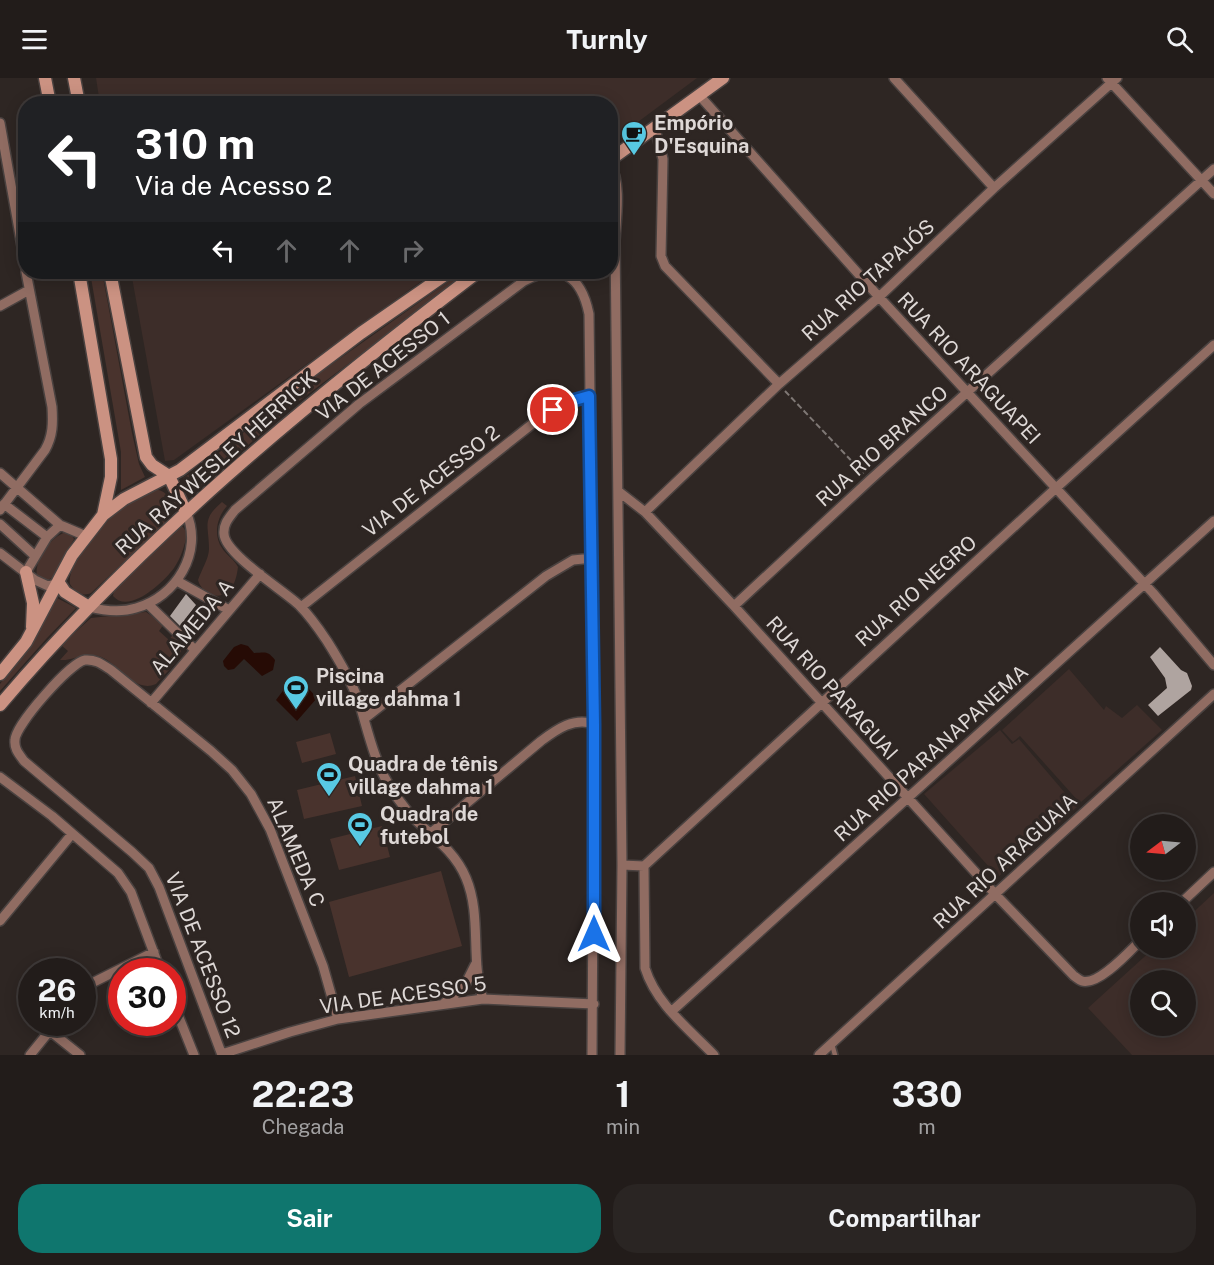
<!DOCTYPE html>
<html lang="pt">
<head>
<meta charset="utf-8">
<style>
  :root { --surface:#221c1a; --page:#2a2523; --text:#f1f3f6; --muted:#a2a1a2; --line:#3f3a39; --accent:#0f766e }
  body { margin:0; font-family:"Public Sans",sans-serif; background:var(--page); color:var(--text); height:100vh; display:flex; flex-direction:column; font-size:22px; white-space:nowrap }
  * { box-sizing:border-box; margin:0 }
  p { font-size:20px; color:var(--muted) }
  .icon { flex:none; width:33px; height:33px; fill:none; stroke:currentColor; stroke-width:2; stroke-linecap:round; stroke-linejoin:round }
  .map { position:relative; height:977px; overflow:hidden }
  .panel { display:flex; flex-direction:column; background:var(--surface); flex:1 }
  .panel>* { flex:none }
  .hud { position:absolute; left:18px; top:18px; width:600px; height:183px; border-radius:24px; box-shadow:0 3px 15px #0003,0 0 0 2px var(--line); background:#202124; color:#fff; overflow:hidden }
  .needle { width:39px; rotate:254deg }
  .buttons { position:absolute; left:1130px; top:736px; display:grid; gap:12px }
  .buttons a { display:grid; place-items:center; width:66px; height:66px; border-radius:50%; background:var(--surface); box-shadow:0 3px 15px #0003,0 0 0 2px var(--line); font-size:30px }
  .speed { position:absolute; left:18px; top:880px; display:flex; gap:12px; font-size:30px; font-weight:700; text-align:center }
  .speed>* { display:grid; place-content:center; width:78px; height:78px; border-radius:50%; background:var(--surface); box-shadow:0 3px 15px #0003,0 0 0 2px var(--line); line-height:1 }
  .speed small { font-size:15px; font-weight:400 }
  .speed .limit { border:9px solid #d22; background:#fff; color:#111 }
  .pin { position:absolute; display:grid; place-items:center; width:51px; height:51px; color:#fff; margin:-26px; border:3px solid #fff; border-radius:50%; box-shadow:0 2px 6px #0007 }
  .me { position:absolute; width:66px; margin:-33px; rotate:0deg; stroke-linejoin:round; filter:drop-shadow(0 0 4px #0008) }
  .turn { display:flex; align-items:center; gap:21px; height:126px; padding:0 18px; font-size:27px }
  .turn .icon { width:78px; height:78px; stroke-width:2.5 }
  .turn b { display:block; font-size:42px; line-height:51px }
  .lanes { display:flex; align-items:center; height:57px; padding:0 18px; background:#0003; justify-content:center; gap:30px; direction:ltr }
  .lanes .off { opacity:.35 }
  .eta { display:flex; justify-content:space-evenly; align-items:center; height:102px; text-align:center }
  .eta b { font-size:36px; font-weight:700; line-height:42px }
  .action { display:flex; gap:12px; margin-top:auto; padding:12px 18px }
  .action a { flex:1; height:69px; border-radius:24px; background:var(--accent); color:#fff; font-size:24px; font-weight:700; line-height:69px; text-align:center }
  .action a+a { background:var(--page); color:var(--text) }
  header { display:flex; justify-content:space-between; align-items:center; height:78px; padding:0 18px; background:var(--surface); font-size:27px; font-weight:700 }
  .map>svg:first-child { display:block }
</style>
</head>
<body>
<header><svg class="icon" aria-label="menu" viewBox="0 0 24 24"><path d="M4 6h16M4 12h16M4 18h16"/></svg>Turnly<svg class="icon" aria-label="search" viewBox="0 0 24 24"><circle cx="10" cy="10" r="6"/><path d="M15 15l6 6"/></svg></header>
<div class="map">
<svg width="1214" height="977" viewBox="0 0 1214 977">
  <rect width="100%" height="100%" fill="#2e2623"/>
  <path fill="#3d2d29" fill-rule="evenodd" d="M96,0H697L611,64L610,26H100Z
    M131,194H434L174,382L165,383Z
    M1069,591L1104,632L1106,628L1122,640L1137,627L1162,652L1080,725L1020,658L1013,664L1002,652Z
    M1000,652L1012,666L1019,661L1077,729L998,799L924,716Z
    M1214,815V977H1132L1088,930L1154,870H1185V842ZM1140,903H1185V948H1140Z"/>
  <path fill="#49332d" d="M90,194H102L132,355L139,386L145,399L121,412V374Z
    M462,194H470L295,326L191,417L188,406L183,400L199,390L238,360L263,335Z
    M152,411C174,412 173,431 164,446L91,515C82,519 75,514 70,506C66,484 113,434 131,422C138,418 145,415 152,411Z
    M222,424L227,428C217,439 213,457 222,470C226,477 234,481 238,489C237,497 235,506 230,512C219,524 201,515 198,502C201,493 209,480 209,471C209,447 201,442 222,424Z
    M180,448L183,449L187,455C185,467 181,480 174,490C164,504 129,537 113,518L114,512Z
    M66,454L70,455L74,461L53,499L45,504L37,499C34,482 50,459 66,454Z
    M57,520L76,530L47,560L0,613V606L35,560Z
    M146,534L164,546L159,553L169,562L174,555C195,571 167,593 156,606C133,616 118,583 98,578C84,574 73,583 60,582L68,573L61,567L91,540Z
    M330,655L336,676L302,685L296,664Z
    M355,698L362,728L304,741L297,712Z
    M382,748L390,779L339,792L330,761Z
    M441,793L462,868L349,899L329,824Z"/>
  <path fill="#260b05" d="M241,566L248,568L254,575C265,575 267,572 275,582L273,592L262,598L244,581L234,591L228,592L224,588L223,583L234,569Z
    M300,601L317,620L297,643L276,622L288,606L293,608L296,603Z"/>
  <path fill="#afa4a0" d="M186,516L196,527L187,539L199,548L190,558L170,538Z
    M1160,569L1181,592L1187,595L1192,608L1191,612L1158,638L1148,627L1167,610L1165,600L1150,579Z"/>
  <g fill="none" stroke-linecap="round" stroke-linejoin="round">
    <defs>
      <path id="lane" d="M832,966L835,977"/>
      <path id="street" d="M894,0L994,110
        M1107,0L1214,116
        M699,17L879,219L1153,515L1214,587
        M0,45L26,191
        M655,51L663,81L661,178L665,188L779,306
        M610,87C622,104 616,142 615,163L622,787L620,977
        M0,228L29,212
        M0,395L60,447L86,458
        M618,413L645,434L734,528L996,817L1074,898C1076,899 1079,902 1082,903C1098,908 1129,874 1140,863
        M4,426L47,459
        M0,432L45,372C53,358 53,345 52,329L26,194
        M645,434L779,306L879,219L994,110L1117,0
        M0,446L35,478
        M0,475L35,502L48,508L59,505
        M26,494L47,459L60,447
        M177,503L229,532
        M148,526L195,572
        M734,528L870,402L1214,91
        M89,529C105,533 120,535 136,530C176,519 204,474 186,434
        M301,529L541,339L564,325L589,318
        M151,625L260,496
        M364,641L546,498L573,482L593,480
        M0,699L52,738L118,795L131,814L161,894
        M431,755L541,663C557,651 574,639 594,646
        M622,787L644,788
        M644,788L1055,411L1214,267
        M644,788L645,890C656,926 689,951 714,977
        M1181,825L1214,794
        M0,843L72,756
        M82,915L94,904L154,874
        M483,921C470,881 482,838 466,800C457,778 439,763 422,748C409,737 399,723 390,709C374,683 368,653 359,624C351,602 339,582 327,563C319,551 309,537 299,527C283,512 225,476 224,456C223,446 229,440 235,432L359,326L524,203C560,184 581,197 589,236L594,646L592,977
        M172,922L194,977
        M443,926L464,909L475,887
        M672,933L1214,443
        M50,953L80,977
        M222,976L290,954L338,941L483,921L594,926
        M30,977L56,945
        M222,977L159,809L149,790L132,774L24,683C19,676 14,671 15,662C15,647 71,584 85,582C96,581 103,587 111,592L211,673L232,692L251,716L270,751L323,888L338,941
        M819,977L1214,616"/>
      <path id="secondary" d="M45,0L50,26
        M74,0L79,26
        M610,82L723,0
        M79,194L111,381V399L103,437
        M110,194L146,379L152,387L169,398L186,434
        M26,494L33,525L32,549
        M59,505L65,514L89,529
        M0,596L26,564L72,477L103,437L124,421L180,392L361,255L449,194
        M0,627C140,462 307,324 478,194"/>
    </defs>
    <use href="#lane" stroke="#4a4240" stroke-width="8"/>
    <use href="#street" stroke="#4a4240" stroke-width="12"/>
    <use href="#secondary" stroke="#4a4240" stroke-width="15"/>
    <path stroke="#7f7875" stroke-width="2" stroke-dasharray="6 3" stroke-linecap="butt" d="M785,313L864,396"/>
    <use href="#lane" stroke="#906c62" stroke-width="4.5"/>
    <use href="#street" stroke="#906c62" stroke-width="9"/>
    <use href="#secondary" stroke="#cb9282" stroke-width="12"/>
  </g>
  <g fill="none" stroke-linecap="round" stroke-linejoin="round">
    <defs>
      <path id="route" d="M553,332L564,325L589,318L594,646V856"/>
    </defs>
    <use href="#route" stroke="#114b97" stroke-width="15"/>
    <use href="#route" stroke="#1a73e8" stroke-width="10"/>
  </g>
  <defs>
    <symbol id="cafe-pin" viewBox="-11 -11 22 30"><path d="M0 17L-7.5 6A9.5 9.5 0 1 1 7.5 6Z" fill="#58c9e3" stroke="#2e2623"/><path d="M-5.5-4.5H6V0H3Q3 3.5 0 3.5H-2.5Q-5.5 3.5-5.5 0ZM3-3.2v2h1.7v-2ZM-6 4.5H4V6H-6Z" fill="#111"/></symbol>
    <symbol id="stadium-pin" viewBox="-11 -11 22 30"><path d="M0 17L-7.5 6A9.5 9.5 0 1 1 7.5 6Z" fill="#58c9e3" stroke="#2e2623"/><path d="M0-5a6.5 5 0 1 0 0 10a6.5 5 0 1 0 0-10ZM-3.5-1.8h7v3.6h-7Z" fill="#111"/></symbol>
  </defs>
  <g fill-rule="evenodd">
    <use href="#cafe-pin" x="619" y="41" width="30" height="40"/>
    <use href="#stadium-pin" x="281" y="595" width="30" height="40"/>
    <use href="#stadium-pin" x="314" y="682" width="30" height="40"/>
    <use href="#stadium-pin" x="345" y="732" width="30" height="40"/>
  </g>
  <g text-anchor="middle" dominant-baseline="central" stroke-width="6" stroke-linejoin="round" paint-order="stroke">
    <g font-size="20" font-weight="bold" fill="#ded8d6" stroke="#2e2623" text-anchor="start">
      <text x="654" y="45">Empório<tspan x="654" dy="23">D'Esquina</tspan></text>
      <text x="316" y="598">Piscina<tspan x="316" dy="23">village dahma 1</tspan></text>
      <text x="348" y="686">Quadra de tênis<tspan x="348" dy="23">village dahma 1</tspan></text>
      <text x="380" y="736">Quadra de<tspan x="380" dy="23">futebol</tspan></text>
    </g>
    <g font-size="20" fill="#ded8d6" stroke="#2e2623">
      <text transform="translate(868 202) rotate(-42)">RUA RIO TAPAJÓS</text>
      <text transform="translate(383 288) rotate(-38)">VIA DE ACESSO 1</text>
      <text transform="translate(969 290) rotate(47)">RUA RIO ARAGUAPEI</text>
      <text transform="translate(882 368) rotate(-42)">RUA RIO BRANCO</text>
      <text transform="translate(216 385) rotate(-42)">RUA RAY WESLEY HERRICK</text>
      <text transform="translate(431 403) rotate(-38)">VIA DE ACESSO 2</text>
      <text transform="translate(916 513) rotate(-42)">RUA RIO NEGRO</text>
      <text transform="translate(192 549) rotate(-50)">ALAMEDA A</text>
      <text transform="translate(832 610) rotate(48)">RUA RIO PARAGUAI</text>
      <text transform="translate(931 675) rotate(-42)">RUA RIO PARANAPANEMA</text>
      <text transform="translate(296 774) rotate(67)">ALAMEDA C</text>
      <text transform="translate(1005 783) rotate(-43)">RUA RIO ARAGUAIA</text>
      <text transform="translate(203 877) rotate(69)">VIA DE ACESSO 12</text>
      <text transform="translate(403 917) rotate(-8)">VIA DE ACESSO 5</text>
    </g>
  </g>
</svg>
<div class="buttons">
<a><svg class="needle" viewBox="-14 -14 28 28"><path d="M0-13l5 13h-10z" fill="#e53935"/><path d="M0 13l5-13h-10z" fill="#a2a1a2"/></svg></a>
<a><svg class="icon" aria-label="sound" viewBox="0 0 24 24"><path d="M4 9h4l5-4v14l-5-4H4zM17 9q2 3 0 6"/></svg></a>
<a><svg class="icon" aria-label="search" viewBox="0 0 24 24"><circle cx="10" cy="10" r="6"/><path d="M15 15l6 6"/></svg></a>
</div>
<div class="speed"><div>26<small>km/h</small></div><div class="limit">30</div></div>
<div class="pin" style="left:553px;top:332px;background:#d93025"><svg class="icon" aria-label="arrive" viewBox="0 0 24 24"><path d="M6 21V4h12l-3 4 3 4H6"/></svg></div>
<svg class="me" style="left:594px;top:856px" viewBox="-20 -20 40 40"><path d="M0-17L14 15 0 8-14 15z" fill="#1a73e8" stroke="#fff" stroke-width="4"/></svg>
<div class="hud">
<div class="turn"><svg class="icon" aria-label="left" viewBox="0 0 24 24"><path d="M17 20v-9H6M10 6l-5 5 5 5"/></svg><div><b>310 m</b>Via de Acesso 2</div></div>
<div class="lanes"><svg class="icon" aria-label="left" viewBox="0 0 24 24"><path d="M17 20v-9H6M10 6l-5 5 5 5"/></svg><svg class="icon off" aria-label="ahead" viewBox="0 0 24 24"><path d="M12 20V5M6 11l6-6 6 6"/></svg><svg class="icon off" aria-label="ahead" viewBox="0 0 24 24"><path d="M12 20V5M6 11l6-6 6 6"/></svg><svg class="icon off" aria-label="right" viewBox="0 0 24 24"><path d="M7 20v-9h11M14 6l5 5-5 5"/></svg></div>
</div>
</div>
<section class="panel">
<div class="eta">
<div><b>22:23</b><p>Chegada</p></div>
<div><b>1</b><p>min</p></div>
<div><b>330</b><p>m</p></div>
</div>
<div class="action"><a>Sair</a><a>Compartilhar</a></div>
</section>
</body>
</html>
